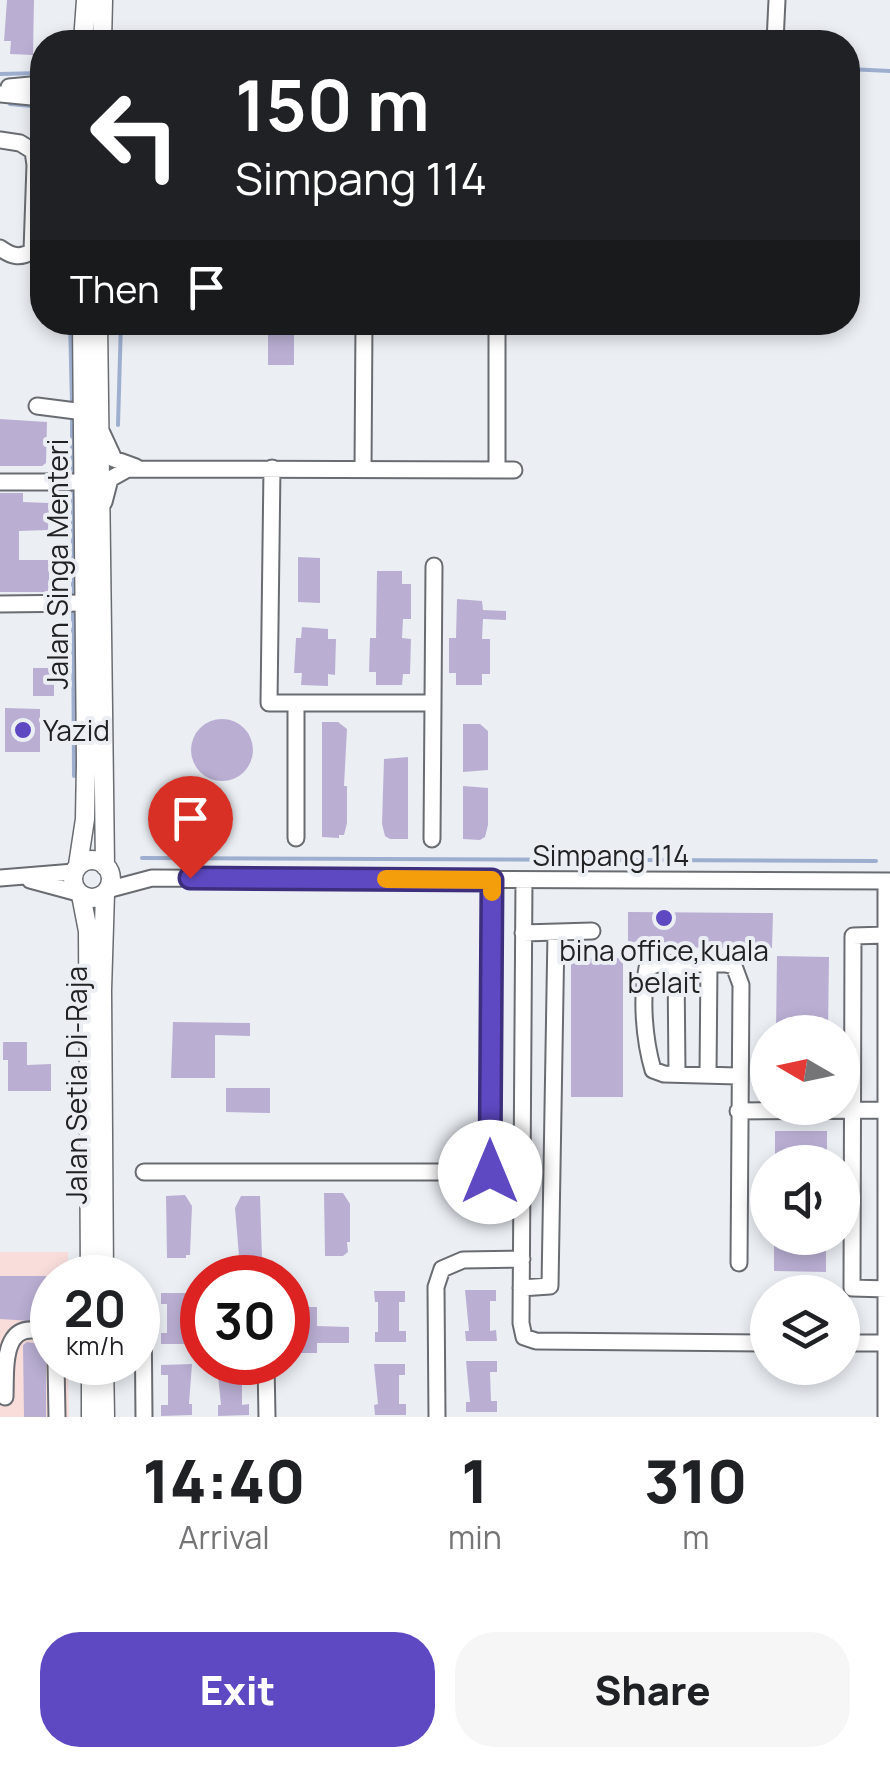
<!DOCTYPE html>
<html lang="en">
<head>
<meta charset="utf-8">
<style>
  :root { --surface:#fff; --page:#f6f6f6; --text:#202124; --muted:#757577; --accent:#5e49c2 }
  body { margin:0; font-family:Manrope,sans-serif; background:var(--page); color:var(--text); height:100vh; display:flex; flex-direction:column; font-size:38px; white-space:nowrap }
  * { box-sizing:border-box; margin:0 }
  p { font-size:32px; color:var(--muted) }
  .icon { flex:none; width:55px; height:55px; fill:none; stroke:currentColor; stroke-width:2; stroke-linecap:round; stroke-linejoin:round }
  .map { position:relative; height:1417px; overflow:hidden }
  .side { display:flex; flex-direction:column; background:var(--surface); flex:1 }
  .side>* { flex:none }
  .hud { position:absolute; left:30px; top:30px; width:830px; height:305px; border-radius:40px; box-shadow:0 5px 15px #0003; background:#202124; color:#fff; overflow:hidden }
  .needle { width:65px; rotate:279deg }
  .controls { position:absolute; left:750px; top:1015px; display:grid; gap:20px }
  .controls a { display:grid; place-items:center; width:110px; height:110px; border-radius:50%; background:var(--surface); box-shadow:0 5px 15px #0003; font-size:50px }
  .speed { position:absolute; left:30px; top:1255px; display:flex; gap:20px; font-size:50px; font-weight:700; text-align:center }
  .speed>* { display:grid; place-content:center; width:130px; height:130px; border-radius:50%; background:var(--surface); box-shadow:0 5px 15px #0003; line-height:1 }
  .speed small { font-size:25px; font-weight:400 }
  .speed .limit { border:15px solid #d22; background:#fff; color:#111 }
  .pin { position:absolute; display:grid; place-items:center; width:85px; height:85px; color:#fff; margin:-102px -42px; border-radius:50% 50% 50% 0; rotate:-45deg; box-shadow:0 0 10px #0007 }
  .pin .icon { rotate:45deg }
  .me { position:absolute; width:110px; margin:-55px; rotate:0deg; stroke-linejoin:round; filter:drop-shadow(0 0 8px #0008) }
  .turn { display:flex; align-items:center; gap:35px; height:210px; padding:0 40px; font-size:45px }
  .turn .icon { width:130px; height:130px; stroke-width:2.5 }
  .turn b { display:block; font-size:70px; line-height:85px }
  .then { display:flex; align-items:center; height:95px; padding:0 40px; background:#0003; gap:20px; font-size:38px }
  .eta { display:flex; justify-content:space-evenly; align-items:center; height:170px; text-align:center }
  .eta b { font-size:60px; font-weight:800; line-height:70px }
  .action { display:flex; gap:20px; margin-top:auto; padding:20px 40px }
  .action a { flex:1; height:115px; border-radius:40px; background:var(--accent); color:#fff; font-size:40px; font-weight:800; line-height:115px; text-align:center }
  .action a+a { background:var(--page); color:var(--text) }
  .map>svg:first-child { display:block }
</style>
</head>
<body>
<div class="map">
<svg width="890" height="1417" viewBox="0 0 890 1417">
  <rect width="100%" height="100%" fill="#ebeff4"/>
  <path fill="#f8dddb" d="M0,1252H68V1277L52,1278V1362L68,1363L69,1417H0Z"/>
  <g fill="none" stroke-linecap="round" stroke-linejoin="round">
    <path stroke="#9daecf" stroke-width="4" d="M848,69L890,71
      M0,74L42,73
      M10,104L42,107
      M70,322L72,404
      M72,421V476
      M118,425L121,322
      M73,488V597
      M73,610L74,776
      M142,858L876,861"/>
  </g>
  <path fill="#baafd3" d="M7,0H34L33,55L10,54L11,41H4Z
    M268,322H294V365H268Z
    M0,419L47,422L46,463L42,466H0Z
    M0,493H23V502L49,503L48,530L19,531V560H49V592H0Z
    M298,557L320,558V603L298,602Z
    M377,571H402V584H411V619H403L402,638L411,639L410,674H403L402,685H376V672H369L370,638H376Z
    M457,599L482,601L483,610L506,611V620L483,619L482,639H490V674H482V685H456V673H449V638H456Z
    M302,627L328,629V639H336L335,675L328,674V686L301,685L302,673H294L296,638H301Z
    M33,668H54V696H33Z
    M5,708L40,709V752H5Z
    M191 750a31 31 0 1 1 62 0a31 31 0 1 1-62 0Z
    M322,722H338L347,729L344,786H347V823L344,835H339V838L322,837Z
    M463,724H480L488,731V770L463,772Z
    M408,757V839H390L385,836L382,824L384,759Z
    M463,786L488,788V825L485,837L480,840L463,839Z
    M628,912L773,913L772,948L628,947Z
    M777,956L829,957L828,1032H776Z
    M571,958H623V1097H571Z
    M173,1022L250,1023V1036L215,1035V1078H171Z
    M3,1042H27V1065L51,1064V1091H8V1060H3Z
    M226,1088H270V1113L226,1112Z
    M775,1131H827V1162H775Z
    M324,1193H343L350,1204V1242H347L348,1252L343,1256H325Z
    M185,1195L192,1206L190,1255H186V1258H167L166,1196Z
    M241,1196H260L262,1258L239,1256L235,1208Z
    M774,1238H826V1272L774,1271Z
    M0,1276H46V1322L0,1319Z
    M465,1290H496V1301H490V1331L496,1330L497,1341H466L465,1331H469Z
    M374,1291H405V1302H399V1331H406V1342H375V1332H378V1302H375Z
    M161,1293H191L188,1333H192V1344H161V1333H167V1304H161Z
    M291,1307H317V1326L349,1327V1343H317V1353H297V1321H290Z
    M27,1342L46,1345V1417H24L23,1345Z
    M466,1361H497V1372H490L491,1401H497V1412H466V1402H470Z
    M192,1364L189,1404H192V1415L161,1416V1405H168V1375H161V1365Z
    M248,1364V1375H242V1405L249,1404V1415L218,1416V1405H221L217,1365Z
    M374,1364H405V1375H399V1404H406V1415H375L374,1405L378,1404Z"/>
  <g fill="none" stroke-linecap="round" stroke-linejoin="round">
    <defs>
      <path id="minor" d="M775,42L777,0
        M9,87L42,84
        M0,94L42,98
        M0,140L20,143L33,151L35,165L32,251C20,259 11,256 0,248
        M37,406L84,412
        M102,433L114,459L136,467
        M272,468L269,703H433
        M363,469L364,322
        M497,470V322
        M0,482H85
        M104,502L110,479L128,469L514,470
        M0,604L86,603
        M296,838V703
        M432,839L434,566
        M0,878L74,872
        M30,880L78,893
        M524,880L521,1323L524,1337L536,1341L768,1343
        M886,881V1417
        M107,890L152,878L890,881
        M523,933L592,931
        M886,935L853,936L852,1288L887,1289
        M676,963L677,1074
        M708,1075L709,964
        M738,1076L664,1074L653,1070C644,1039 641,999 647,968L657,964H726L734,966L741,985L739,1263
        M738,1111L886,1110
        M144,1172H490L492,880
        M521,1288L550,1286L556,933
        M143,1304L144,1417
        M842,1343H890
        M56,1362L57,1417
        M266,1362L267,1417
        M5,1397C6,1364 1,1314 52,1335
        M437,1417L436,1287L442,1269L463,1260L522,1259"/>
      <path id="major" d="M83,42L86,0
        M102,42L103,0
        M98,322L105,866
        M73 879a19 19 0 1 1 38 0a19 19 0 1 1-38 0Z
        M78,865L85,819L86,763L82,322
        M81,895L88,931L90,1278
        M104,1278L102,990L105,893
        M91,1362V1417
        M104,1362L105,1417"/>
    </defs>
    <use href="#minor" stroke="#696c71" stroke-width="19"/>
    <use href="#major" stroke="#696c71" stroke-width="21"/>
    <use href="#minor" stroke="#fff" stroke-width="15"/>
    <use href="#major" stroke="#fff" stroke-width="18"/>
  </g>
  <g fill="none" stroke-linecap="round" stroke-linejoin="round">
    <defs>
      <path id="route" d="M190,878L492,880L490,1172"/>
    </defs>
    <use href="#route" stroke="#3d2f7e" stroke-width="25"/>
    <use href="#route" stroke="#5e49c2" stroke-width="18"/>
    <path stroke="#f59e0b" stroke-width="18" d="M386,879L492,880V892"/>
  </g>
  <g fill="#5e49c2" stroke="#ebeff4" stroke-width="4">
    <circle cx="23" cy="730" r="10"/>
    <circle cx="664" cy="918" r="10"/>
  </g>
  <g text-anchor="middle" dominant-baseline="central" stroke-width="8" stroke-linejoin="round" paint-order="stroke">
    <g font-size="28" fill="#212224" stroke="#ebeff4">
      <text transform="translate(57 564) rotate(-90)">Jalan Singa Menteri</text>
      <text x="611" y="855">Simpang 114</text>
      <text transform="translate(76 1085) rotate(-90)">Jalan Setia Di-Raja</text>
    </g>
    <g font-size="28" fill="#212224" stroke="#ebeff4" text-anchor="start">
      <text x="43" y="730">Yazid</text>
      <text x="664" y="950" text-anchor="middle">bina office,kuala<tspan x="664" dy="32">belait</tspan></text>
    </g>
  </g>
</svg>
<div class="controls">
<a><svg class="needle" viewBox="-14 -14 28 28"><path d="M0-13l5 13h-10z" fill="#e53935"/><path d="M0 13l5-13h-10z" fill="#757577"/></svg></a>
<a><svg class="icon" aria-label="sound" viewBox="0 0 24 24"><path d="M4 9h4l5-4v14l-5-4H4zM17 9q2 3 0 6"/></svg></a>
<a><svg class="icon" aria-label="layers" viewBox="0 0 24 24"><path d="M12 4l9 5-9 5-9-5zM3 14l9 5 9-5"/></svg></a>
</div>
<div class="speed"><div>20<small>km/h</small></div><div class="limit">30</div></div>
<div class="pin" style="left:190px;top:878px;background:#d93025"><svg class="icon" aria-label="arrive" viewBox="0 0 24 24"><path d="M6 21V4h12l-3 4 3 4H6"/></svg></div>
<svg class="me" style="left:490px;top:1172px" viewBox="-20 -20 40 40"><circle r="19" fill="#fff"/><path d="M0-13L10 11 0 6-10 11z" fill="#5e49c2"/></svg>
<div class="hud">
<div class="turn"><svg class="icon" aria-label="left" viewBox="0 0 24 24"><path d="M17 20v-9H6M10 6l-5 5 5 5"/></svg><div><b>150 m</b>Simpang 114</div></div>
<div class="then">Then<svg class="icon" aria-label="arrive" viewBox="0 0 24 24"><path d="M6 21V4h12l-3 4 3 4H6"/></svg></div>
</div>
</div>
<section class="side">
<div class="eta">
<div><b>14:40</b><p>Arrival</p></div>
<div><b>1</b><p>min</p></div>
<div><b>310</b><p>m</p></div>
</div>
<div class="action"><a>Exit</a><a>Share</a></div>
</section>
</body>
</html>
